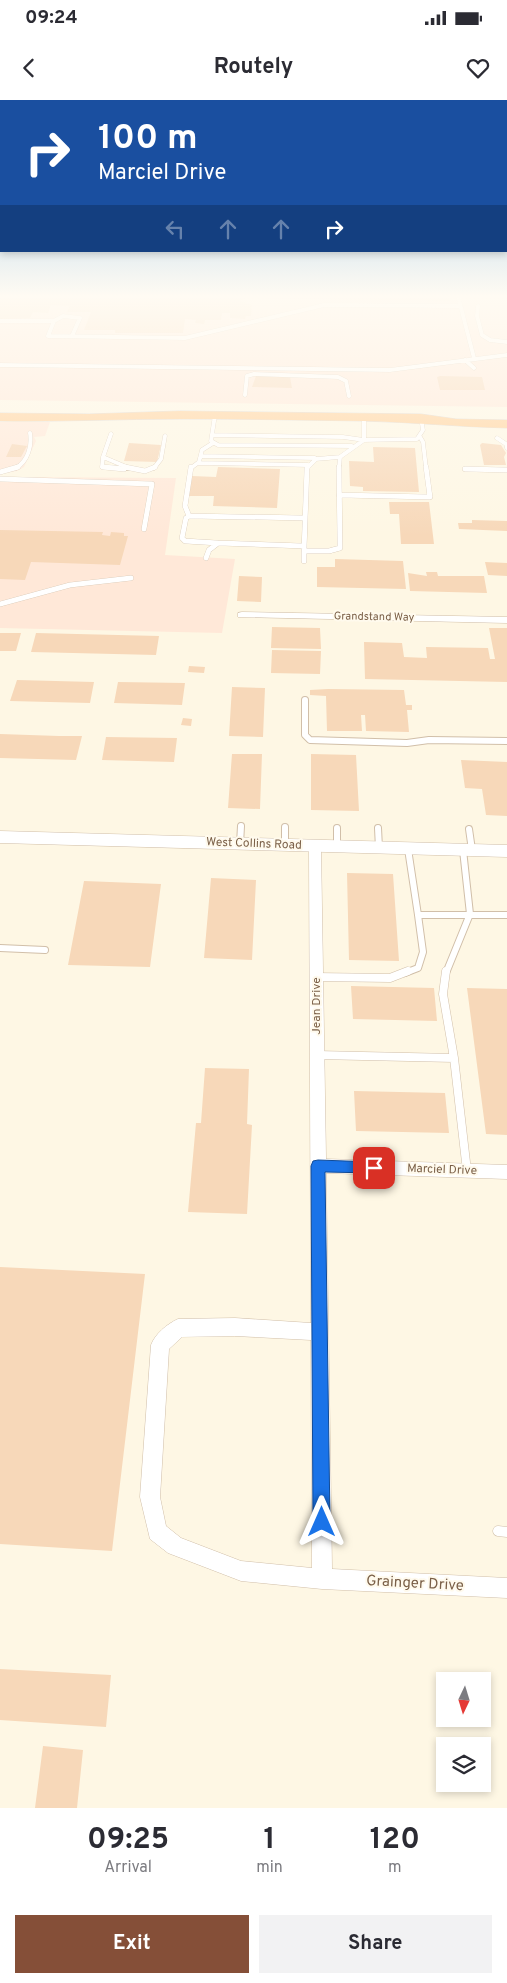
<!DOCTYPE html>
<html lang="en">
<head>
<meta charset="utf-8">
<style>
  :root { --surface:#fff; --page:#f2f2f3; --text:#2b2b33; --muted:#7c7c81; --accent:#854f38 }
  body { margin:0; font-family:Overpass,sans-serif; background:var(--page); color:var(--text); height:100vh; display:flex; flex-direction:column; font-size:19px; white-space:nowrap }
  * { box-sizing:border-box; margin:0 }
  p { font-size:16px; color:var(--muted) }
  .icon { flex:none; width:28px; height:28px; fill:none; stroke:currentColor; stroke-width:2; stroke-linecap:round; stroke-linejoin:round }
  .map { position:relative; height:1708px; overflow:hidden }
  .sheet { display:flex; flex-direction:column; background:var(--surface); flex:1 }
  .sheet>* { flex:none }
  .hud { position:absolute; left:0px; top:0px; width:508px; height:152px; box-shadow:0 2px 8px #0003; background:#1a4fa0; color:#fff; overflow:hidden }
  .needle { width:32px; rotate:184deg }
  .fabs { position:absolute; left:436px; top:1572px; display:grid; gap:10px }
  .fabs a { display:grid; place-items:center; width:55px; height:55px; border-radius:0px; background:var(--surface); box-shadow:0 2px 8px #0003; font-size:25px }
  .pin { position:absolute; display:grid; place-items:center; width:42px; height:42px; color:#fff; margin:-21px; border-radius:10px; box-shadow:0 2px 8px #0006 }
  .me { position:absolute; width:55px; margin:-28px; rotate:0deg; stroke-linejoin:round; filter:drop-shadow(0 0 4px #0008) }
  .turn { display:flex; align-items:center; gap:18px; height:105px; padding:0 15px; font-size:22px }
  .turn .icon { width:65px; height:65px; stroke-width:2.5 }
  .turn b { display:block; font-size:35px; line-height:42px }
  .lanes { display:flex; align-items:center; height:48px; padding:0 15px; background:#0003; justify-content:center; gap:25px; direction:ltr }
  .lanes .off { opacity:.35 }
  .eta { display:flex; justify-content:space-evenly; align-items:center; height:85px; text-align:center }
  .eta b { font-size:30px; font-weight:700; line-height:35px }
  .primary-button { display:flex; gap:10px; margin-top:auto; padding:10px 15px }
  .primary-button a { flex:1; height:58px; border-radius:0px; background:var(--accent); color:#fff; font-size:20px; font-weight:700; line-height:58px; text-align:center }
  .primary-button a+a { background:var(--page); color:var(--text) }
  .status { display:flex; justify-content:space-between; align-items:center; height:35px; padding:0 25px; background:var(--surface); direction:ltr }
  .status svg { height:14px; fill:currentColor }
  header { display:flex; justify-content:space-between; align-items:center; height:65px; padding:0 15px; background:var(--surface); font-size:22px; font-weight:700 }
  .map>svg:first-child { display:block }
</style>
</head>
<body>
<div class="status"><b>09:24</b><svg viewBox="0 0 49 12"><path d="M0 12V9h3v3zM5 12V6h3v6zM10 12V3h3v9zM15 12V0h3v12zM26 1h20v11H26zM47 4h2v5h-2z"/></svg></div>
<header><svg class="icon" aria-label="back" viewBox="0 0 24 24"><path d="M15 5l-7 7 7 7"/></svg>Routely<svg class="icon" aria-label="heart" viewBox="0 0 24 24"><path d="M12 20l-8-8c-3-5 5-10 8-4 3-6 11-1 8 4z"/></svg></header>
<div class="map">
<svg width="507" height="1708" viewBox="0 0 507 1708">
  <rect width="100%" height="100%" fill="#fef7e4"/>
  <path fill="#ffe8d8" d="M0,196H507V307L0,300Z
    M0,322H50L45,336L34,337L36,341L24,367L17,371L0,374Z
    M0,377L176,378L165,455L235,459L222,533L0,528Z"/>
  <path fill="#f7d8b9" d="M0,196H249L241,201L252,205L251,216H246L245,219L230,218V213H222L221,220H205L204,224L195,223L196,220L185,219L183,233H115V230H84L91,212H67L70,206L51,205L48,213L33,212L30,218L0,219Z
    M254,196H449L450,201L254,198Z
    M256,276L290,277L292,288L252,287Z
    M440,276L482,277L485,290H440L437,277Z
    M129,343L161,345L157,362L124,361Z
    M482,343L501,345L506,353L504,357L506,365H484L480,345Z
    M12,344L27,346L21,357H6Z
    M373,347L415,348L419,392L363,391V387L350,386L349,361L374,362Z
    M218,367L280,369L277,408L213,406L214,396H188L192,376L216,377Z
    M389,402H429L434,444H401L399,414H390Z
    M472,420L507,421V431L459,429L458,423H472Z
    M0,430L103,432L102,435L110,436L111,432L124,433V436H128L120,465L31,462L25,480L0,479Z
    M335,459L403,461L406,489L317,487V467H335Z
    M485,462L507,463V476L488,475Z
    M426,472H437L438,476H484L487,493L410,491L408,473L427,476Z
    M239,476L262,477L261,502L237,501Z
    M272,527L320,528L321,549L271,548Z
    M489,528H507V582L365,579L364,542L402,543L404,557L427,558L426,547L488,548L490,559H495Z
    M0,533H21L16,551H0Z
    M36,533L159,536L156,555L31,552Z
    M272,550L321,551L320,574L271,573Z
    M189,566L205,567L204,573L188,572Z
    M17,580L94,582L90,603L10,601Z
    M118,582L185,583L182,605L114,603Z
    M232,587L265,588L263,637L229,636Z
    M328,589L404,590L406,605H412V610H407L409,632L366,631L365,615H361L362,631H327L326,596L310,595V590Z
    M183,618L192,619L191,626L181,625Z
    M0,634L59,636H82L76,660L0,658Z
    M106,637L177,638L174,662L102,660Z
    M232,654H262L260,709L228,708Z
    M311,654L356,655L359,711L311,710Z
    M461,660L507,662V716L486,715L482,689L465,688Z
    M347,773L393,774L399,861L349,860Z
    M211,778L256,780L252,860L204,858Z
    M84,781L161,784L150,867L68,865Z
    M351,886L434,888L437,921L353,919Z
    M467,888L507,889V1035L486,1034Z
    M205,968L249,969L247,1024L252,1025L247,1114L188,1112L196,1023H201Z
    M354,991L445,993L449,1033L356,1031Z
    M0,1167L145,1174L112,1451L0,1444Z
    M0,1569L111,1575L106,1627L0,1620Z
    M43,1646L83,1650L77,1708H35Z"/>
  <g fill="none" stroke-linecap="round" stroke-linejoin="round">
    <defs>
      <path id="service-far4" d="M458,196L474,258
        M478,206L477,216L482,235L490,240L507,242
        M0,221H54L48,236L185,238L324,205L460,206
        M54,221L63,216L80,218L72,236
        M465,260L474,268
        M0,265L390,270L507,255
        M245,295L247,276L254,274L338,277L346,281L349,296
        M215,315L211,341L218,345L352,346
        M364,317V340L417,339L423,330L421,318
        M111,334L103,357L129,368
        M212,335L343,337L364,340
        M420,337L423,342L426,368
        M497,338L506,344L507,348
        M201,356L315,358
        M103,357L102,367L117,368
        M340,357L364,340
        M198,363L308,365
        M16,368C28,361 32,346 30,333
        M154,368L161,359L165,336
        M191,368L199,362L202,350L213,343
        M307,368L316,359L340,357
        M339,368L340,357"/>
      <path id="service-far3" d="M103,367L124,369
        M125,367L145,371L155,367
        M307,367L304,451H329L340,448L339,367
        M465,369L507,370
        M0,372L18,367
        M0,379L152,384L144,429
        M339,395L430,397L426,367
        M189,416L185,406L191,367
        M218,443L185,441L182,438L186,418L189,416L305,418
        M304,451V461
        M206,458L209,450L218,443L304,446
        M0,504L70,485L131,478"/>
      <path id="service-far2" d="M305,600V635L310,640L407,643L429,640L507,641
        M285,727V745
        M337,728V747
        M378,728L379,748
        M469,729L472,750
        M240,744L241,726
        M408,749L418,815
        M0,848L45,850
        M405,873L418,868L423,852L418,815H507
        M446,873L470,814L463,750"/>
      <path id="service-far1" d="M446,871L443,894L454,958L467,1071
        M316,877L390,878L408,871
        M317,955L454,958"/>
      <path id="service" d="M498,1431L507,1432"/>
      <path id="minor" d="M242,512L507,517V523L238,517V513Z
        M315,742L321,746L326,1059L507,1065V1079L326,1073L332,1469L507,1478V1498L322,1489L241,1481L168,1453L150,1439L140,1397L151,1245C155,1234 167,1224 178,1219L235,1218L311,1223L309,746ZM235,1236L311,1240L312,1468L241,1461L181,1438L166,1426L160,1397L169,1249L182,1237Z"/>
      <path id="tertiary" d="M0,731L507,745V757L0,743Z"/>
      <path id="trunk" d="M180,311L421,314L456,319L507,320V328C459,327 412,322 363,321C303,320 242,319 182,319C121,319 61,322 0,321V313L89,314Z"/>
    </defs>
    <use href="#service-far4" stroke="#d1bfa9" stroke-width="4.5"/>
    <use href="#service-far3" stroke="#d1bfa9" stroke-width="5.5"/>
    <use href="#service-far2" stroke="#d1bfa9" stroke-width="8"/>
    <use href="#service-far1" stroke="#d1bfa9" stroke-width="9"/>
    <use href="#service" stroke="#d1bfa9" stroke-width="11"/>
    <use href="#minor" stroke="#d1bfa9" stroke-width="1"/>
    <use href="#tertiary" stroke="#d1bfa9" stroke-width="1"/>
    <use href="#trunk" stroke="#dfd9d3" stroke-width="1"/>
    <use href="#service-far4" stroke="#fff" stroke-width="4"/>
    <use href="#service-far3" stroke="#fff" stroke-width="5"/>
    <use href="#service-far2" stroke="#fff" stroke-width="6"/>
    <use href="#service-far1" stroke="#fff" stroke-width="8"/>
    <use href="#service" stroke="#fff" stroke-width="10"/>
    <use href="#minor" fill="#fff" fill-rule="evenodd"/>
    <use href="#tertiary" fill="#fff" fill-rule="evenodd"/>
    <use href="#trunk" fill="#ffd098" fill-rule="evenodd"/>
  </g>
  <linearGradient id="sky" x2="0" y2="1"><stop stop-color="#94c4e9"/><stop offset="0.45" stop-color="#fffbf3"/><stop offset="1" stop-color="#fffbf3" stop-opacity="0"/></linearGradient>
  <rect width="507" height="436" fill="url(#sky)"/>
  <path fill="#1a73e8" stroke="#114b97" d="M318,1060L374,1062L378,1063L380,1068L378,1072L374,1073L325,1072L330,1422L327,1428L322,1430L316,1428L313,1422L311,1066L313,1061Z"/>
  <g text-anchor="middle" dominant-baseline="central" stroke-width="4" stroke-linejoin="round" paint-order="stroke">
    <g font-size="11" fill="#7a5f47" stroke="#fffaed">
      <text transform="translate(374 517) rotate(1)">Grandstand Way</text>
    </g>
    <g font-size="12" fill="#7a5f47" stroke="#fffaed">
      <text transform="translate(254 744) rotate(2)">West Collins Road</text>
      <text transform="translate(317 906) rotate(-90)">Jean Drive</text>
      <text transform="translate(442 1070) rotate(2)">Marciel Drive</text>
    </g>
    <g font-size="15" fill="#7a5f47" stroke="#fffaed">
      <text transform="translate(415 1484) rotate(3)">Grainger Drive</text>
    </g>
  </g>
</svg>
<div class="fabs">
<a><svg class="needle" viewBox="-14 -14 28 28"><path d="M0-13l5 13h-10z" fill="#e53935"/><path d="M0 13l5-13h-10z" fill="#7c7c81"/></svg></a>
<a><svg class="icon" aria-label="layers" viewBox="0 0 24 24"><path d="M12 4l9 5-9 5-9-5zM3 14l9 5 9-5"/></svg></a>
</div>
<div class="pin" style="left:374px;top:1068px;background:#d93025"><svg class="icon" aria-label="arrive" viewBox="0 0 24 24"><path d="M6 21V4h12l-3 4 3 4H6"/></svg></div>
<svg class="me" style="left:322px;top:1422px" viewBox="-20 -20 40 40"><path d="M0-17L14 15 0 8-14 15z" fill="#1a73e8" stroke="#fff" stroke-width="4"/></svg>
<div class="hud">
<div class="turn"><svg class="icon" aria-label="right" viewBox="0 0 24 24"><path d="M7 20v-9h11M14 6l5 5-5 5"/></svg><div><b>100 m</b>Marciel Drive</div></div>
<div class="lanes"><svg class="icon off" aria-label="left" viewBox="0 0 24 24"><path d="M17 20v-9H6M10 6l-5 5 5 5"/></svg><svg class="icon off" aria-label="ahead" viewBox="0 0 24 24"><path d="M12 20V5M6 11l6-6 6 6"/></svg><svg class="icon off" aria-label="ahead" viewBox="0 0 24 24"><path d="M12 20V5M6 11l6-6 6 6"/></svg><svg class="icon" aria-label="right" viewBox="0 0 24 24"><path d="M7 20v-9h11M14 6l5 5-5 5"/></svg></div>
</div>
</div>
<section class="sheet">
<div class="eta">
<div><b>09:25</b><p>Arrival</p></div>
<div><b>1</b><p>min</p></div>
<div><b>120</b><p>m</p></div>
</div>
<div class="primary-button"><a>Exit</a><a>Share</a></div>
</section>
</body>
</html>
